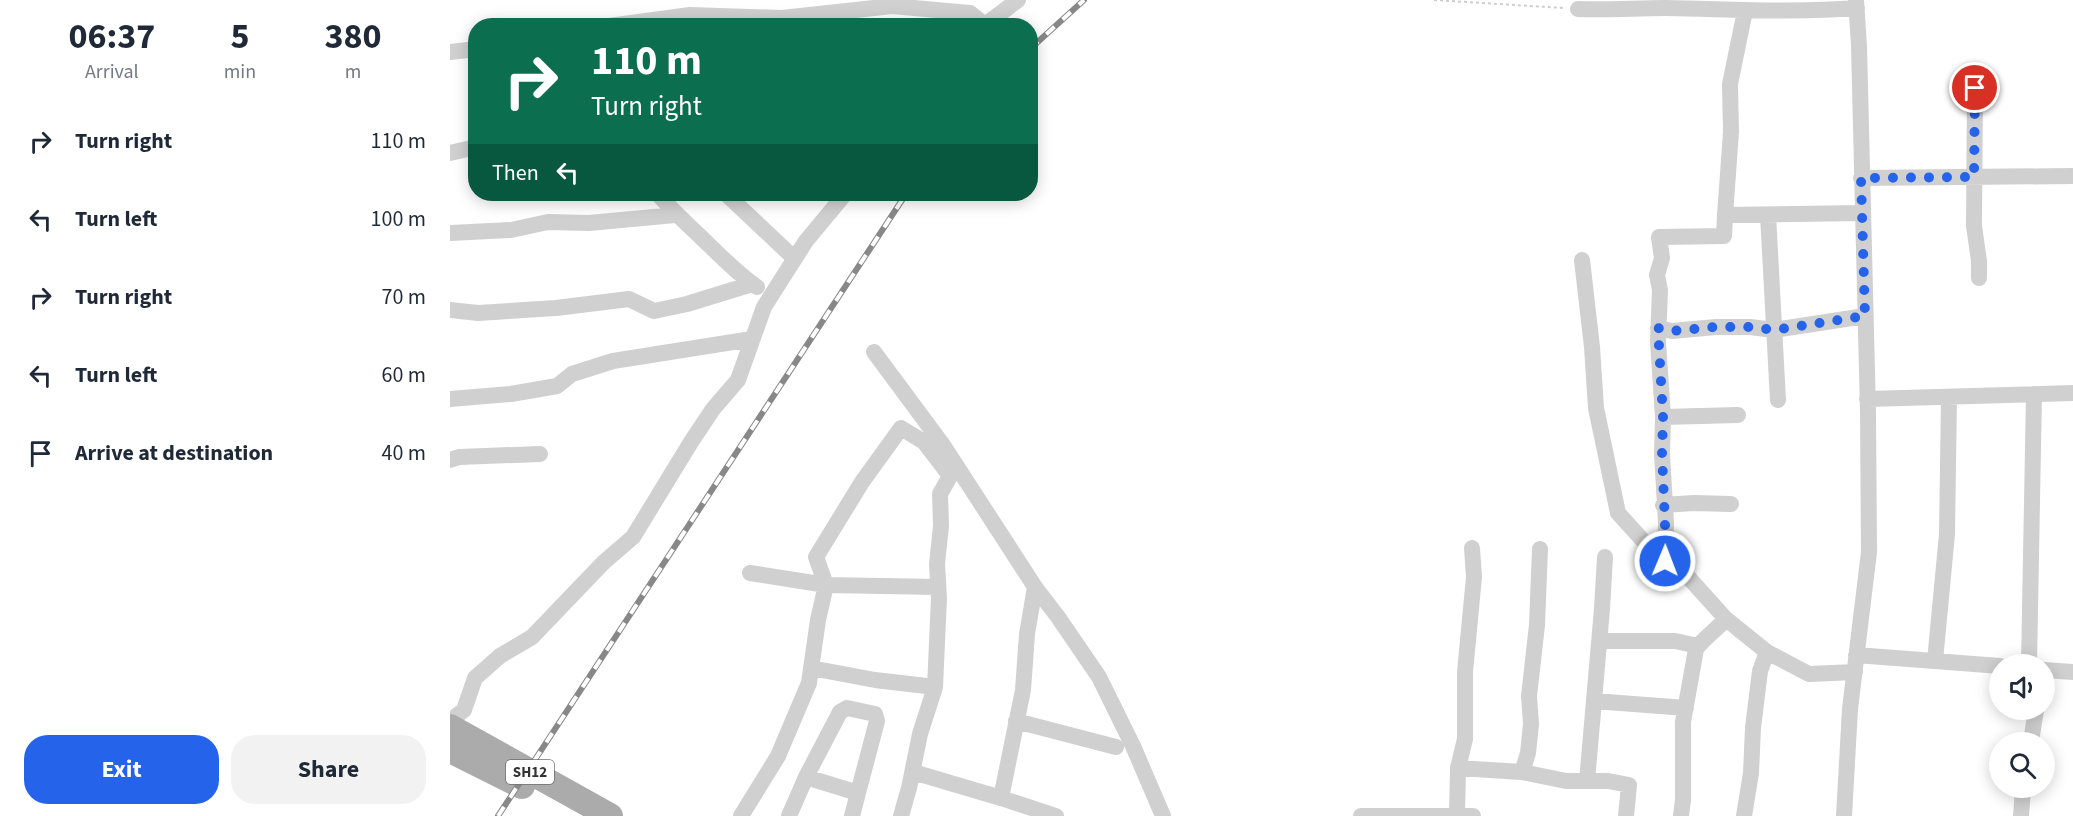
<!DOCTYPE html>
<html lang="en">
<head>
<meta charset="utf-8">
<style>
  :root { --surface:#fff; --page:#f2f2f3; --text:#1f2937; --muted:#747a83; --accent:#2563eb }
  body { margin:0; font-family:"Source Sans 3",sans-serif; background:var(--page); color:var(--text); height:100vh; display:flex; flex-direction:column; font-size:22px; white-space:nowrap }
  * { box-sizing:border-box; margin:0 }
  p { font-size:20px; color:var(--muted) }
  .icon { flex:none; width:33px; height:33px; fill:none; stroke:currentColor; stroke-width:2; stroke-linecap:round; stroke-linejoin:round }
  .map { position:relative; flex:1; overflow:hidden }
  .panel { display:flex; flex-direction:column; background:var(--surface); width:450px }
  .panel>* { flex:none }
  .top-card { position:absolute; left:18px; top:18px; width:570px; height:183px; border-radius:24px; box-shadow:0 3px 15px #0003; background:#0b6e4f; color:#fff; overflow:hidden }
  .controls { position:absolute; left:1539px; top:654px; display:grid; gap:12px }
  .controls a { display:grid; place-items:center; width:66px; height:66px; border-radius:50%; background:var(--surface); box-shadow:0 3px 15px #0003; font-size:30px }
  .pin { position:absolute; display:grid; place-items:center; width:51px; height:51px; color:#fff; margin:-26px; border:3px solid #fff; border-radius:50%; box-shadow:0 2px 6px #0007 }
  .me { position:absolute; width:66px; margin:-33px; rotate:1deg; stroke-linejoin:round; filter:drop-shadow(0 0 4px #0008) }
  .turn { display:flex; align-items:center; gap:21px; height:126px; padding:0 24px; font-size:27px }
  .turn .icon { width:78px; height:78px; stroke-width:2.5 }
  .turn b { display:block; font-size:42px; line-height:51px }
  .then { display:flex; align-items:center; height:57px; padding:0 24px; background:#0003; gap:12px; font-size:22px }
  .eta { display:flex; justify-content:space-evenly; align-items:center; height:102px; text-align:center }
  .eta b { font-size:36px; font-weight:700; line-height:42px }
  .primary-button { display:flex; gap:12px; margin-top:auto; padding:12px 24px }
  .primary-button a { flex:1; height:69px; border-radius:24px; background:var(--accent); color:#fff; font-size:24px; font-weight:700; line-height:69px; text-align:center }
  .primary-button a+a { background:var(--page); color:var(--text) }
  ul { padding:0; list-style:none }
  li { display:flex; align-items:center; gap:18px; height:78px; padding:0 24px }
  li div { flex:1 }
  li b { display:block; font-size:22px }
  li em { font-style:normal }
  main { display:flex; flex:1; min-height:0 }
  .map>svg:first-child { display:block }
</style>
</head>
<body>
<main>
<section class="panel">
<div class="eta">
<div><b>06:37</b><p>Arrival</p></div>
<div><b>5</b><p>min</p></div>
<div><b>380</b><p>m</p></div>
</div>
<ul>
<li><svg class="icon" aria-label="right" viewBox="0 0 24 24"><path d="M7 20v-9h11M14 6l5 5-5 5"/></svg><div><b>Turn right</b></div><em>110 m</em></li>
<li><svg class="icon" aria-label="left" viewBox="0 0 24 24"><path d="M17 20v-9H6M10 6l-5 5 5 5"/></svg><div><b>Turn left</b></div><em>100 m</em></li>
<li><svg class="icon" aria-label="right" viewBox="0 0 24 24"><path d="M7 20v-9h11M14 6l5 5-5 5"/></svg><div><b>Turn right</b></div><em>70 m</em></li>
<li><svg class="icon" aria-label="left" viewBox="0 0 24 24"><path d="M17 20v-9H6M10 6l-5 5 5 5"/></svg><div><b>Turn left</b></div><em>60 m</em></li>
<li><svg class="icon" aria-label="arrive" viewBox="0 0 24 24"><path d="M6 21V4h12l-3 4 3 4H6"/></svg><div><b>Arrive at destination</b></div><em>40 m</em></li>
</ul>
<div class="primary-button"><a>Exit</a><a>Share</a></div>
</section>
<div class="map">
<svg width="1623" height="816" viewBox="0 0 1623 816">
  <rect width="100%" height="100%" fill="#fff"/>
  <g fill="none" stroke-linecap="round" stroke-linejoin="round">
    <path stroke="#cdcdcd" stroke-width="2" stroke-dasharray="3 3" stroke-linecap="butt" d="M984,0L1113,8"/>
    <path stroke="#d0d0d0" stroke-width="16" d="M1128,9C1158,10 1187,8 1216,8C1280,9 1343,13 1407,8
      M1295,11L1280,84L1281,132L1275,215L1412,213
      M535,25L568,0
      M159,26L240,15L332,18L442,6L520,13L536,26
      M0,52L26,49
      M1525,88L1524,226L1529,261V278
      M0,153L26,147
      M1411,178L1623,176
      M208,194C224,213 240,226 258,244C274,259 288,274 307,287
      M276,194L344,258
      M1318,215L1328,400
      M0,233L61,230L98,222L139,223L225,215
      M1132,260L1142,347L1146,408L1168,513L1206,555L1239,578L1276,619L1317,652L1359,674L1405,672
      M0,310L28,313L106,308L179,299L204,311L237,304L302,284
      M1208,328L1222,331L1266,327H1300L1324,330L1415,316
      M424,352L493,445L585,587L608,617L649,677L683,746L713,816
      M0,399L61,394L107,386L122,374L163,361L302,339
      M1417,399L1623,393
      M1213,417L1288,415
      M0,460L9,457L90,454
      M1213,505L1244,503L1281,504
      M1215,561L1216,523L1212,454L1213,417L1208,342L1210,290L1207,275L1212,258L1209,237L1274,236L1275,215
      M300,573L376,585L488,587
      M585,587L577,634L573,690L551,798L606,816
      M1150,641H1225L1248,646
      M1406,655L1550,666
      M1485,661L1497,534L1499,397
      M1579,664L1584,394
      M361,668L425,680L485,687
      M1594,670L1623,672
      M1144,701L1236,708
      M0,721L14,710L25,678L50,656L82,637L154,562L183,537L241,442L263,409L288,380L314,307L333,277L356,241L395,194
      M566,721L666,747
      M1581,742L1586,710
      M1008,768L1072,772L1116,781H1158L1179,785L1176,816
      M463,772L551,798
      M1072,772L1078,753L1081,724L1079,696L1087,625L1090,549
      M356,777L390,712L397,708L425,714L427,721L408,793
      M1137,781L1152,609L1155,557
      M1007,815L1008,768L1015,739V672L1024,577L1022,548
      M291,816L328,756L359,683L368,620L376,585L366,557L412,482L451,428L474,442L500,476
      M339,816L356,777L408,793L402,816
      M451,816L459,788L470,734L485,687L489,598L487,564L491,526L490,494L505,467
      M911,816H1023
      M1231,816L1233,800V722L1246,649C1254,638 1266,630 1276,619
      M1294,816L1301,773L1303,728L1310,671L1317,652
      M1394,816L1400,709L1419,552L1418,412L1409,46L1406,0
      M1571,816L1573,788"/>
    <path stroke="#ababab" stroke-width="26" d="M0,727L160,816
      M0,750L72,786"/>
    <defs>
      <path id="rail" d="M580,49L634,0
        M48,816L456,194"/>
    </defs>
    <use href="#rail" stroke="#888" stroke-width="6"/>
    <use href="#rail" stroke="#fff" stroke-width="4" stroke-dasharray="11" stroke-linecap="butt"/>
  </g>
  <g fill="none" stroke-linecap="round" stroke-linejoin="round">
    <path stroke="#2563eb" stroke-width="10" stroke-dasharray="0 18" d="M1215,561V523L1212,454L1213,417L1208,328L1222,331L1266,327H1300L1324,330L1415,316L1411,178L1524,177L1525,88"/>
  </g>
  <g text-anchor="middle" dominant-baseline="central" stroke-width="6" stroke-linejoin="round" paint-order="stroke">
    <rect fill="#fff" stroke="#707070" stroke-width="1.5" x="56" y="760" width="48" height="24" rx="4.5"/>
    <g font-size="15" font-weight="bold" fill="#333">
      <text x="80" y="772">SH12</text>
    </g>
  </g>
</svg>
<div class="controls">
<a><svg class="icon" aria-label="sound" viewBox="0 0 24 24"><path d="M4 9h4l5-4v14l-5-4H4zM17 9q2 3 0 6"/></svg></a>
<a><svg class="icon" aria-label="search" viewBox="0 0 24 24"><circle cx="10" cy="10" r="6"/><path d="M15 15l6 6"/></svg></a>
</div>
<div class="pin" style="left:1525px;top:88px;background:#d93025"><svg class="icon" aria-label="arrive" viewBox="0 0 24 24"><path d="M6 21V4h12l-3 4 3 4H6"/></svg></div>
<svg class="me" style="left:1215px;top:561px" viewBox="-20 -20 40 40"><circle r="17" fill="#2563eb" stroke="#fff" stroke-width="3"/><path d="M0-11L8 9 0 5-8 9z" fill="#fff"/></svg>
<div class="top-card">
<div class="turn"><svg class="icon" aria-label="right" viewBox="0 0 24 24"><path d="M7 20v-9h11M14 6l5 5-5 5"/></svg><div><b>110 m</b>Turn right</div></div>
<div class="then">Then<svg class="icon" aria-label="left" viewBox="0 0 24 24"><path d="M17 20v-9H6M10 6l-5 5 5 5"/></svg></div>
</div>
</div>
</main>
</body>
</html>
